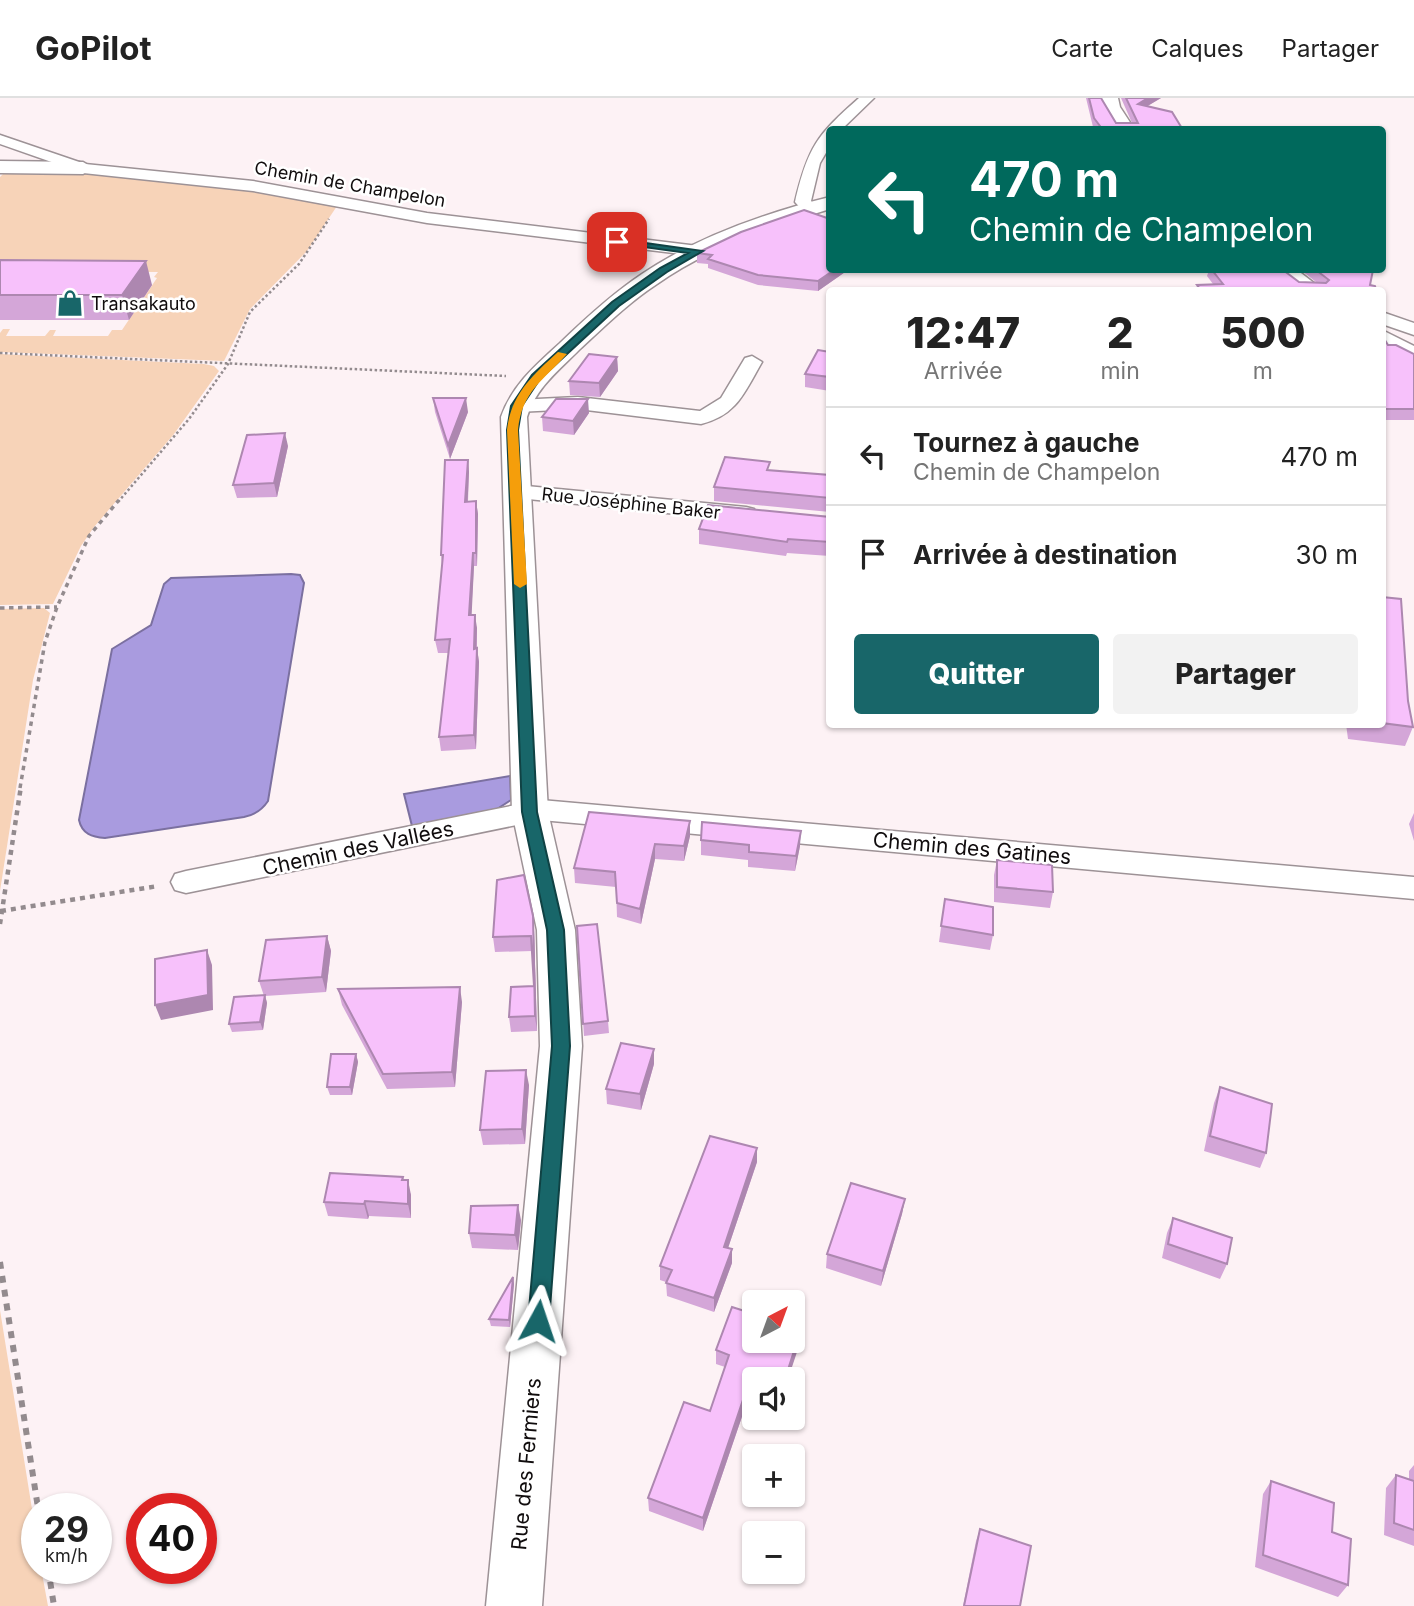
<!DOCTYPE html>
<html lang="fr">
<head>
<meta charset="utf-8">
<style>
  :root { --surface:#fff; --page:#f2f2f2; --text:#222; --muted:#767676; --line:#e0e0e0; --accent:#186669 }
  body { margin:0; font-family:Inter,sans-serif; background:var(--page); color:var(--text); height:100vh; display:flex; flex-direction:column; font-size:26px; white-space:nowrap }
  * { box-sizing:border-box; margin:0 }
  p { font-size:23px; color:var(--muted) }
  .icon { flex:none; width:38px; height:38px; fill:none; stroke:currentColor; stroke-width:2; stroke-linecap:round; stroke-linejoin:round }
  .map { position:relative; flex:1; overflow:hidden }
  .details { position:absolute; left:826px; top:189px; width:560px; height:441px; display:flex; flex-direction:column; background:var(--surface); border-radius:7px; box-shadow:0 2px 5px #0004 }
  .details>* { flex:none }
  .banner { position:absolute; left:826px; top:28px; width:560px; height:147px; border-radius:7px; box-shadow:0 2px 5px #0004; background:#00695c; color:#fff; overflow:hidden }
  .needle { width:46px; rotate:41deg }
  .buttons { position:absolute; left:742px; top:1192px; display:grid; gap:14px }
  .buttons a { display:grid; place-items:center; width:63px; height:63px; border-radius:7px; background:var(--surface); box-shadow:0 2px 5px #0004; font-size:35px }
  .speed { position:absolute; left:21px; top:1395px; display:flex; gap:14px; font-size:35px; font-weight:700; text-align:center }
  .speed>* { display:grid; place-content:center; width:91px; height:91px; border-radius:50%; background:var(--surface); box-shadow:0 2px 5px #0004; line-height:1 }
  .speed small { font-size:18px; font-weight:400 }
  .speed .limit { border:10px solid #d22; background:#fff; color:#111 }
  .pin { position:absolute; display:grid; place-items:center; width:60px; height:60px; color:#fff; margin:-30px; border-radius:14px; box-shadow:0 4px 10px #0006 }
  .me { position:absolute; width:77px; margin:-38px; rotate:5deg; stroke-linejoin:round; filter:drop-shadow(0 0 5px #0008) }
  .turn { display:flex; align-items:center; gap:24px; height:147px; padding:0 28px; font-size:32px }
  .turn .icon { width:91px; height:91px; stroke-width:2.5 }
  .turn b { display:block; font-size:49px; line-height:60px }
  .eta { display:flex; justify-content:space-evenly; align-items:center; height:119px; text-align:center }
  .eta b { font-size:42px; font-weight:800; line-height:49px }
  .action { display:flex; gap:14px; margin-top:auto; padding:14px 28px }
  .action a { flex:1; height:80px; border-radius:7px; background:var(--accent); color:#fff; font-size:28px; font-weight:800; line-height:80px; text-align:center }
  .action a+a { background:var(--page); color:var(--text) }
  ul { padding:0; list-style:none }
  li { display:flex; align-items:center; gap:21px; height:98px; padding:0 28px; border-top:2px solid var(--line) }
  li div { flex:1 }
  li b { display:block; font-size:26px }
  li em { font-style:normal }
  header { display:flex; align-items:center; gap:42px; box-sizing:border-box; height:98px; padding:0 35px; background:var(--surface); border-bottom:2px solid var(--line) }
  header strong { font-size:33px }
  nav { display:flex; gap:38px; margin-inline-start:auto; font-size:24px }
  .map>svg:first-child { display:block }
</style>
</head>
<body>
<header>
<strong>GoPilot</strong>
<nav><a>Carte</a><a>Calques</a><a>Partager</a></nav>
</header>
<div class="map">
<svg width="1414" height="1508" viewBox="0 0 1414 1508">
  <rect width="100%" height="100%" fill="#fdf2f5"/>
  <path fill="#f7d3b8" d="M7,72C118,75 228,88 337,108L307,153L250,211L224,263L0,254V235L3,231H10L6,238H45L50,232H56L53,238H108L112,232H122L157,180L154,179L158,174L0,173V79Z
    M0,256L204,266L214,268L219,273L174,336L94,429L81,448L53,506L0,507Z
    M44,510L50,515L33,582L0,793V511Z
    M0,1212L37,1442V1470H41L48,1508H0Z"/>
  <path fill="#a99bdf" stroke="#7b70a0" stroke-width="2" d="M291,476L300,477L304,485L268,703C262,712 255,717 244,719L105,740C92,739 82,736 79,722L112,551L151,527L164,486L171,480Z
    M510,678L511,702L497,711L412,728L404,696Z"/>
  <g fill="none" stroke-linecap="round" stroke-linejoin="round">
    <defs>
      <path id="minor" d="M859,0H874L841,32H830V48L820,65L811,103L817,110L809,115L803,113L795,104C808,49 817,37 859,0Z
        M0,37L85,66L253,83L427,115L698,148L707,153L698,158L427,125L253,93L83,75L0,46Z
        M1382,214L1414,225V237L1382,226Z
        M752,258L762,264C744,295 737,317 701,326L578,311L517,314L510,312L507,308L510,304L517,302L578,299L700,313L721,300L745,260Z
        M516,387L746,409L754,411L757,416L754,421L746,423L508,399L505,394L508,389Z
        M541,702L1414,779V801L541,722L186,795L175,792L171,784L175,776L186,773Z"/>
      <path id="tertiary" d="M1100,0H1118L1120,9L1135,32H1117L1102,9Z
        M0,63L83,64L93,70L83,76L0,75Z
        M830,99V111C770,129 708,150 657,186C628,205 604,229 579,252C558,273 536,290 527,319L548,714L575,832L582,948L542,1508H486L540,948L537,832L512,714L501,319C512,287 536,267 560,245C586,220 612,196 642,176C697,139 765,115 830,99Z
        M1273,172H1297L1323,192H1298Z
        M1382,232L1414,248V265L1382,249Z"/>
    </defs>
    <use href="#minor" stroke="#9d9296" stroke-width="3"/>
    <use href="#tertiary" stroke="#9d9296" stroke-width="3"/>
    <path stroke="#938b8e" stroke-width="2.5" stroke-dasharray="2.5 2.5" stroke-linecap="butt" d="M0,255L506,278
      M118,404L189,321L228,266L250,214L299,166L329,121"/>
    <path stroke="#938b8e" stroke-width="3.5" stroke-dasharray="4.5 4.5" stroke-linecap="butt" d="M0,510L57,509
      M20,690L45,544L57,509L89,438L119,402"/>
    <path stroke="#938b8e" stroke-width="4.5" stroke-dasharray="5 5" stroke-linecap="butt" d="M1,813L158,788
      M0,826L21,688"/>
    <path stroke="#938b8e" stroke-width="6" stroke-dasharray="7 7" stroke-linecap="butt" d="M0,1164L38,1410
      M48,1470L54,1508"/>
    <use href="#minor" fill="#fff" fill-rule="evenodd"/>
    <use href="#tertiary" fill="#fff" fill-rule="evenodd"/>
  </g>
  <path fill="#d4a6d8" d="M1086,0H1101L1116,25H1132L1121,0H1161L1147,8L1183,32H1094L1093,29Z
    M638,143V153L618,173L590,168V158Z
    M697,155L830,172H848L818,193L758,187L708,170V166L697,165Z
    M0,162L152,187L129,222H0Z
    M1209,172H1283L1299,184H1316L1301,172H1373L1370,187L1376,192H1196L1197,187L1213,186L1207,178Z
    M1382,223L1383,239L1388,247L1414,256V322H1382Z
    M830,254V293L805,289V276Z
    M617,259L618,273L600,299L570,297L569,283Z
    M433,300L468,314L450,361L435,314Z
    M589,315L574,337L543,333L542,319Z
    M288,348L277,399L237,400L233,387Z
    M468,362L469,374L468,404L476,403L478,416L477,468H474L471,517L477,530V550L479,564L476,651L441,653L439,639L449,555H438L435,542L442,467L441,457Z
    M770,372L830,377V414L714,403V389Z
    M830,419V458L787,455L786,458L699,446V431Z
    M1382,499L1413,629L1405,648L1348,641L1346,626H1382Z
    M1414,715V743L1409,726Z
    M690,723V738L684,763L655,761L641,826L617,819L616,789L575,785L574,770Z
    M701,742L800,748L795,773L748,769V762L701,757Z
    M997,762L1053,794L1050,810L994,804V777Z
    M945,801L993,837L990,852L939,844Z
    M577,828L608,923L609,935L584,938Z
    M534,832L537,933L511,934L509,919L534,888L532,853L495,854L493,839Z
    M327,838L331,853L326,894L265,898L267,905L263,932L232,934L229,926L264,898L259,883Z
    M338,891L462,904L455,989L387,991L342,907Z
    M356,956L358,964L352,997H330L327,989Z
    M654,966L641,1012L607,1006L606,991Z
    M529,987L525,1046L483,1047L480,1032Z
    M1220,989L1266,1055L1260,1070L1204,1053L1214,1005Z
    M757,1050V1064L728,1150L732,1165L714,1214L667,1198L666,1184L660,1182V1168Z
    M403,1079L411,1097V1120L369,1118L368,1121L328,1118L324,1104Z
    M905,1101L902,1116L881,1188L826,1170L827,1156Z
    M1173,1120L1227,1166L1220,1181L1162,1160L1167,1135Z
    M521,1122L518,1152L472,1150L469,1135Z
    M513,1179L514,1186L510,1229L491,1228L489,1221Z
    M800,1245L754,1281V1300L749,1298L703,1433L649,1413L648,1400L710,1313L725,1269L716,1266V1252Z
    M1414,1367V1448L1384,1437L1386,1390L1396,1377L1409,1381V1373Z
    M1271,1383L1332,1434L1348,1487L1338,1499L1255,1469L1263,1396Z
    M980,1431L1020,1508H963L976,1443Z"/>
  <path fill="#ad87b0" d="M1148,0H1161L1136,15L1138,6Z
    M638,143V153L618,173L617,163Z
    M146,163L152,187L129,222L122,197Z
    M834,172H848L818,193V183Z
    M617,259L618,273L600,299L599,285Z
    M466,300L468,314L450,361L448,347Z
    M588,301L589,315L574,337L573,323Z
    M285,335L288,348L277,399L274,385Z
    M468,362L469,374L467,416L465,404Z
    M476,403L478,416L477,468L476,455Z
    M473,455L474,468L471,530L469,517Z
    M475,517L477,530L476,564L474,551Z
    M477,550L479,564L476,651L474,637Z
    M690,723V738L684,763V748Z
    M801,733L800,748L795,773L796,758Z
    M655,746V761L641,826L640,811Z
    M533,818L534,832L537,933L535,918Z
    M327,838L331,853L326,894L322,879Z
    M207,852L212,867L213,912L161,922L155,907Z
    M460,889L462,904L455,989L452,974Z
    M265,897L267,905L263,932L260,924Z
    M654,951V966L641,1012L640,996Z
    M356,956L358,964L352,997L350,989Z
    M526,972L529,987L525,1046L522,1031Z
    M757,1050V1064L724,1162V1149Z
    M408,1082L411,1097V1120L408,1106Z
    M905,1101L902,1116L881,1188L883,1173Z
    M365,1103L369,1118L368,1121L364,1106Z
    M518,1107L521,1122L518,1152L515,1137Z
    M732,1151V1165L714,1214V1200Z
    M513,1179L514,1186L510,1229L509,1222Z
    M801,1231L800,1245L788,1281H785Z
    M749,1284V1298L703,1433V1420Z"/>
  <path fill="#f7c1fb" stroke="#ad87b0" stroke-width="2" d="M1089,0H1101L1116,25H1138L1126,0H1148L1138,6L1172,14L1183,32H1103L1094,20Z
    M804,112L830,121V172H834L818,183L758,177L708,161L712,157L697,155L741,134Z
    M607,140L638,143L617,163L590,158Z
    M0,162L146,163L122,197H0Z
    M1212,172H1283L1299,184L1326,185L1329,182L1316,172H1373L1370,187L1375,188L1376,192H1201L1197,187L1223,186Z
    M1382,223L1383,239L1388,247H1396L1414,256V311H1382Z
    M818,252L830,254V279L805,276Z
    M589,256L617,259L599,285L569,283Z
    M433,300H466L448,347Z
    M556,301H588L573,323L542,319Z
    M285,335L274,385L233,387L247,337Z
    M725,359L770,364L767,372L830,377V400L714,389Z
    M445,362H468L465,404L476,403V455H473L469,517H475L474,551L477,550L474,637L439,639L450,541L435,542L443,457H441Z
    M708,407L830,419V444L788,441L787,444L699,431Z
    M1382,499L1401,501L1408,603L1413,629L1382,625Z
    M589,714L690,723L684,748L655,746L640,811L617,805L615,774L574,770Z
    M702,724L801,733L796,758L749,754V747L701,742Z
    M997,762L1052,767L1053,794L997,789Z
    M524,777L533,818L535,918L509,919L511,889L534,888L531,838L493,839L497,782Z
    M945,801L993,809V837L941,828Z
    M597,826L608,923L583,926L577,828Z
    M327,838L322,879L259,883L266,842Z
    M207,852L208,897L155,907V861Z
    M460,889L452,974L383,976L338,891Z
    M265,897L260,924L229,926L234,899Z
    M621,945L654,951L640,996L606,991Z
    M331,956H356L350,989H327Z
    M526,972L522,1031L480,1032L486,973Z
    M1220,989L1272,1006L1266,1055L1210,1038Z
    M710,1038L757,1050L724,1149L732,1151L714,1200L666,1185L672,1172L660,1168Z
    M330,1075L403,1079L402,1082H408V1106L365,1103L364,1106L324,1104Z
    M851,1085L905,1101L883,1173L827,1156Z
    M518,1107L515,1137L469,1135L471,1108Z
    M1173,1120L1232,1140L1227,1166L1168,1146Z
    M513,1179L509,1222L489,1221Z
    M732,1209L754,1216V1242H793V1228L801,1231L785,1281H754V1286L749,1284L703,1420L648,1400L684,1304L710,1313L729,1257L716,1252Z
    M1396,1377L1414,1383V1432L1394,1425Z
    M1271,1383L1334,1405L1332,1434L1351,1441L1348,1487L1263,1457Z
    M980,1431L1031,1448L1020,1508H964Z"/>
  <path fill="#186669" stroke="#104244" stroke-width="2" d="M617,141L703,153L667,174L619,208L540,281L522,308L518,332L537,714L564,832L570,948L549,1223L546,1230L538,1233L531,1230L528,1223L552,948L547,832L522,714L507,332L511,308L532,277L612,204L660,170L688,155L614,145V142Z"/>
  <path fill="#f59e0b" d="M558,254L567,256C543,283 522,293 518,332L527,486L520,490L514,486L507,332C511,296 533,277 558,254Z"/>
  <defs>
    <symbol id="shop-bare" viewBox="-9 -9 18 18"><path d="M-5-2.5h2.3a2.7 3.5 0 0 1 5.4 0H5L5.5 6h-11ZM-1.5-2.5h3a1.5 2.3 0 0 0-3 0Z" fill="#186669" stroke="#fff" stroke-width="2.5" paint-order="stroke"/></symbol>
  </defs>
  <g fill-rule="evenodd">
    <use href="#shop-bare" x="51" y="186" width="38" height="38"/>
  </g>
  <g text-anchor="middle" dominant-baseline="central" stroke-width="5" stroke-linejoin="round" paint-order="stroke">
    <g font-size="18" fill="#100c0d" stroke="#fff">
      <text transform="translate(350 86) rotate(10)">Chemin de Champelon</text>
      <text transform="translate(631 405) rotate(6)">Rue Joséphine Baker</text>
    </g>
    <g font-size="18" fill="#100c0d" stroke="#fff" text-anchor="start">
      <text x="91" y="205">Transakauto</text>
    </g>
    <g font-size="21" fill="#100c0d" stroke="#fff">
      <text transform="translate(358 750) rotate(-12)">Chemin des Vallées</text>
      <text transform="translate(972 750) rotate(5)">Chemin des Gatines</text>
      <text transform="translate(526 1366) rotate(-85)">Rue des Fermiers</text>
    </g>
  </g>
</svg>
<div class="buttons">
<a><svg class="needle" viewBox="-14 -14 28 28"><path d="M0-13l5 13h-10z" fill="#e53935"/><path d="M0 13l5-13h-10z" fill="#767676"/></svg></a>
<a><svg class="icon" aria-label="sound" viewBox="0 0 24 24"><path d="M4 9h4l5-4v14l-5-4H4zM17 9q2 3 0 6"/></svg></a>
<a>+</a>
<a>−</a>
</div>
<div class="speed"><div>29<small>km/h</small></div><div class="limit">40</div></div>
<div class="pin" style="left:617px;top:144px;background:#d93025"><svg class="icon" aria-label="arrive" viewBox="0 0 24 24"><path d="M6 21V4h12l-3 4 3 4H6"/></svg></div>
<svg class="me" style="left:538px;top:1223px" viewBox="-20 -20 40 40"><path d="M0-17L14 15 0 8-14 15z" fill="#186669" stroke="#fff" stroke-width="4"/></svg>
<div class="banner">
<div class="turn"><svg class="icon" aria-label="left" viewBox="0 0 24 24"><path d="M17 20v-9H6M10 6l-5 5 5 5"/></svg><div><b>470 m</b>Chemin de Champelon</div></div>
</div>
<section class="details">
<div class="eta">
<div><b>12:47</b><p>Arrivée</p></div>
<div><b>2</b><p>min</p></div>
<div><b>500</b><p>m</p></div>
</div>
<ul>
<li><svg class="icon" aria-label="left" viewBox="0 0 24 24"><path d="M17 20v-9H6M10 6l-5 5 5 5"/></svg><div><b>Tournez à gauche</b><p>Chemin de Champelon</p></div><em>470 m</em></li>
<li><svg class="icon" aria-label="arrive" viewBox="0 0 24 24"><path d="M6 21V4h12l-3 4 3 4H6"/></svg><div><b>Arrivée à destination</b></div><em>30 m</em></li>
</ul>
<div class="action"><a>Quitter</a><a>Partager</a></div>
</section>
</div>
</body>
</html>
